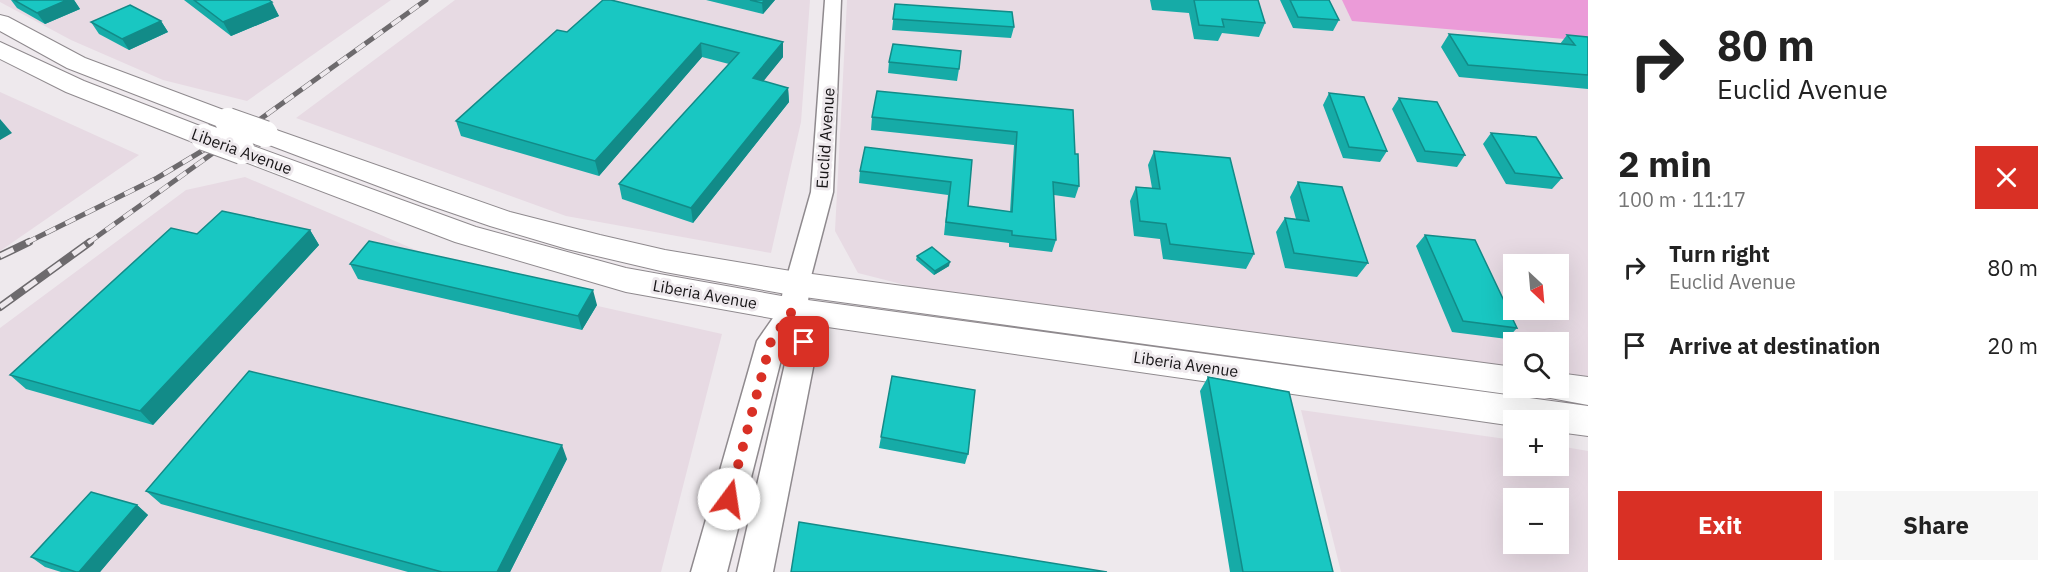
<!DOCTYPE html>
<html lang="en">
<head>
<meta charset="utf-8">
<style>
  :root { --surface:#fff; --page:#f6f6f6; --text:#222; --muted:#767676; --accent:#d93025 }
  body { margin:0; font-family:"IBM Plex Sans",sans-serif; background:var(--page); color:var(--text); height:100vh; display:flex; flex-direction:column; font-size:22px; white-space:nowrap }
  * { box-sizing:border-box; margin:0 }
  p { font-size:20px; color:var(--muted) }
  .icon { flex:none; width:33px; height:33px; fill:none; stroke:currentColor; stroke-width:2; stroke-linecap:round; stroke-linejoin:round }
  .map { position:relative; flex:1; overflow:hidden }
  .sheet { display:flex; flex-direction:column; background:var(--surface); width:480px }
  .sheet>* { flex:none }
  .hud { background:#fff; color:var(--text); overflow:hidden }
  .needle { width:39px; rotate:154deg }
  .controls { position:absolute; left:1503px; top:254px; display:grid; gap:12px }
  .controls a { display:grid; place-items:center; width:66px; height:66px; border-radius:0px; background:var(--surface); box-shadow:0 6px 24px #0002; font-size:30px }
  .pin { position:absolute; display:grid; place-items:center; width:51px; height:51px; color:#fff; margin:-26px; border-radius:12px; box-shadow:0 3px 9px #0006 }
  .me { position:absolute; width:66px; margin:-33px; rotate:14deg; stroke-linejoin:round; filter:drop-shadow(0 0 4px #0008) }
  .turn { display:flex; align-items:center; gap:21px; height:126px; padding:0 30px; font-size:27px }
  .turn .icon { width:78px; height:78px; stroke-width:2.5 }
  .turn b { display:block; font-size:42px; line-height:51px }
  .round { display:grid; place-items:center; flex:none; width:63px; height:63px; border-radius:0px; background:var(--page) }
  .summary { display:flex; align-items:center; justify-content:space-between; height:102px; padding:0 30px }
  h1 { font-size:36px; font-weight:700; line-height:45px }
  .button { display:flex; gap:12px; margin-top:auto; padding:12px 30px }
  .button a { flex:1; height:69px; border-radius:0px; background:var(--accent); color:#fff; font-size:24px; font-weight:700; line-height:69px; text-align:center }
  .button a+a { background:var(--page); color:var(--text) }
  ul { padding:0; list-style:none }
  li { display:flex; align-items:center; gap:18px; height:78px; padding:0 30px }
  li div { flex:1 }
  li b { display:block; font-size:22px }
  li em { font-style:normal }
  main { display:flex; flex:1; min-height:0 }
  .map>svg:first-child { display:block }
</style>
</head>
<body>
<main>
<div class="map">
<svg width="1588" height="572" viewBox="0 0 1588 572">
  <rect width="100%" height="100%" fill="#eee9ed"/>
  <path fill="#e7dae3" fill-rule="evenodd" d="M0,0H391L247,101L163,80L71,40L0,2Z
    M455,0H810L801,122L771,253L566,216L296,118Z
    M847,0H1588V378L1559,374L1558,342H1514L1513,368L960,299L858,273L835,231ZM1514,264H1558V309H1514Z
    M0,92L139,155L0,251Z
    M245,177L491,282L722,334L661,572H0V328L186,190Z
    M1301,410L1513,440L1514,465H1558L1559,446L1588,451V572H1341ZM1514,498H1558V543H1514Z"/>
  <path fill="#eb9bd8" d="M1342,0H1588V41L1352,21Z"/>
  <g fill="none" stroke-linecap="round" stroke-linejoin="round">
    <defs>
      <path id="tertiary" d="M825,0H841L833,192L809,284L805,290L797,293L789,290L785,284L811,192Z"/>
      <path id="secondary" d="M797,274L807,277L810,284L807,310L818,342L773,572H737L790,342L788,338L785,344L727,572H691L757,341L780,308L784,284L787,277Z"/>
      <path id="trunk" d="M0,15L8,17L85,58L237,115L241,121L237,127L228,129L219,127L67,68L0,31Z
        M0,42L84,81L213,131L217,137L213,143L204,145L195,143L66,92L0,59Z
        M265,126L510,212L600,235L665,250L797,272L1514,367V387H1528L1526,391L1514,395L797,296L665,272L567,249L490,226L423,203L256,140L252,134L256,128Z
        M242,142L476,227L626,268L793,298L1588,406V436L1558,432V420H1514V426L793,322L626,292L455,242L232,157L228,151L232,145Z
        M1558,373L1588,377V405L1545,397L1540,387H1558Z"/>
    </defs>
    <use href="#tertiary" stroke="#8f8a8e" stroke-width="3"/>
    <use href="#secondary" stroke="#8f8a8e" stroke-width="3"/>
    <use href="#trunk" stroke="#8f8a8e" stroke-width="2"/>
    <use href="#tertiary" fill="#fff" fill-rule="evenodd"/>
    <use href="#secondary" fill="#fff" fill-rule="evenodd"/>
    <use href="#trunk" fill="#fff" fill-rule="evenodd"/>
    <defs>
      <path id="rail-far1" d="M26,243L157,178L207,148
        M88,243L426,0"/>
      <path id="rail" d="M0,256L29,242
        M0,307L90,242"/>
    </defs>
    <use href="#rail-far1" stroke="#6d6a6d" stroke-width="5"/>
    <use href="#rail" stroke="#6d6a6d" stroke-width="8"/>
    <use href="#rail-far1" stroke="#eee9ed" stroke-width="4" stroke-dasharray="11" stroke-linecap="butt"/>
    <use href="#rail" stroke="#eee9ed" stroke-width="5" stroke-dasharray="15" stroke-linecap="butt"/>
    <defs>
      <path id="trunk-bridge" d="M228,121L265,134
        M204,137L242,151"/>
    </defs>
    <use href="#trunk-bridge" stroke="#8f8a8e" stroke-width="28" stroke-linecap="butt"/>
    <use href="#trunk-bridge" stroke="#fff" stroke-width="26"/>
  </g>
  <path fill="#16aba7" d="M11,0H74L80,9L45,24L17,8Z
    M184,0H269L279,16L231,36Z
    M603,0L783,57L763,81L788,88L789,102L693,223L622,199L619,184L729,64L702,57L599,176L461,136L456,121L567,32Z
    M706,0H775L763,14Z
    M1150,0H1258L1265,23L1259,37L1222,33L1218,41L1194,39L1189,13L1152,10Z
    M1280,0H1329L1339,20L1333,31L1293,28Z
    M895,4L1014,27L1011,38L892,30Z
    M161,21L168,32L129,50L99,34L91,22Z
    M1449,34L1560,44L1567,35L1588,37V89L1459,77L1441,47Z
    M889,62L959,69L957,81L888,73Z
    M1329,93L1387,151L1380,162L1343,158L1323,105Z
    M1399,98L1465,155L1457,167L1417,162L1392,109Z
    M1073,110L1075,154L1079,186L1075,198L1054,195L1056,240L1052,252L1009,247V243L944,235L948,195L859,183L860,171L972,160L968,206L1010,212L1014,145L871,130L872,117Z
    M1491,133L1562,178L1552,189L1506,184L1483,144Z
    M1154,151L1254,254L1246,269L1163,259L1160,239L1134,236L1130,201L1136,187L1152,188L1148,165Z
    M1298,182L1368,263L1357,277L1285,268L1276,232L1285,218L1296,219L1290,197Z
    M310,230L319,245L153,425L26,389L10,375L197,234Z
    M1425,235L1517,328L1507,339L1452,332L1416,246Z
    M917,256L949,266L934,275L916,260Z
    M350,264L597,305L582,330L358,279Z
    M1208,377L1333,572H1230L1200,391Z
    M881,437L968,454L965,464L879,448Z
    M567,459L510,572H408L161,504L146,491Z
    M137,505L148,515L100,572H61L45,567L31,557Z"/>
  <path fill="#128b88" d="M67,0H74L80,9L45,24L37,13Z
    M765,0H775L763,14L762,3Z
    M272,2L279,16L231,36L223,22Z
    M161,21L168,32L129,50L122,39Z
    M783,42V57L754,93L753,78Z
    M701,43L702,57L599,176L595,161Z
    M788,88L789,102L693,223L691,208Z
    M0,119L12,133L0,140Z
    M310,230L319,245L153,425L140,411Z
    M950,262L949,266L934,275L935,271Z
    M593,290L597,305L582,330L578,316Z
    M562,445L567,459L510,572H497Z
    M137,505L148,515L100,572H79Z"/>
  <path fill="#19c7c2" stroke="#128b88" stroke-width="1.5" d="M14,0H67L37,13Z
    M194,0H269L272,2L223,22Z
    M603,0H611L783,42L753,78L788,88L691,208L619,184L739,53L701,43L595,161L456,121L557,30L567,32Z
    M750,0H765L762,3Z
    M1194,0H1258L1265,23L1222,19L1224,27L1199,25Z
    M1290,0H1329L1339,20L1298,17Z
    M895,4L1012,12L1014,27L893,19Z
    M130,5L161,21L122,39L91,22Z
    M1449,34L1575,45L1567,35L1588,37V75L1468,65Z
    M893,44L961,51L959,69L889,62Z
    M877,91L1073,110L1075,154H1078L1079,186L1053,182L1056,240L1012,235V231L946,222L951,182L860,171L865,147L972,160L968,206L1012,212L1017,132L872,117Z
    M1329,93L1364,97L1387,151L1349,147Z
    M1399,98L1437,102L1465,155L1425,151Z
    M1491,133L1536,137L1562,178L1515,173Z
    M1154,151L1230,158L1254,254L1170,244L1166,224L1140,221L1136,187L1160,189Z
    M1298,182L1342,187L1368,263L1294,253L1285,218L1309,221Z
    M222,211L310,230L140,411L10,375L171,228L197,234Z
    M1425,235L1475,240L1517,328L1463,321Z
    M369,241L593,290L578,316L350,264Z
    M932,247L950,262L935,271L917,256Z
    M249,371L562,445L497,572H442L146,491Z
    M892,376L975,390L968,454L881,437Z
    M1208,377L1289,392L1333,572H1243Z
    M91,492L137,505L79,572H76L31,557Z
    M799,522L1107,572H791Z"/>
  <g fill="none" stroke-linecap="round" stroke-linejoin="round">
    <path stroke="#d93025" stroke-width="10" stroke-dasharray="0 18" d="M729,499L771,341L793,310L804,342"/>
  </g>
  <g text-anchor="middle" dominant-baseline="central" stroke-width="6" stroke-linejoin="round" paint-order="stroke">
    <g font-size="16" fill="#161416" stroke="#eee9ed">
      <text transform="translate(825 138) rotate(-86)">Euclid Avenue</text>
      <text transform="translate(242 151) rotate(20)">Liberia Avenue</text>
      <text transform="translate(705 294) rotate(10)">Liberia Avenue</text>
      <text transform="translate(1186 364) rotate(8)">Liberia Avenue</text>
    </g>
  </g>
</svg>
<div class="controls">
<a><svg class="needle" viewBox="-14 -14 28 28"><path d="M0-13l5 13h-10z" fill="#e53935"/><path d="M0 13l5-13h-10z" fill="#767676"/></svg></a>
<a><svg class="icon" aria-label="search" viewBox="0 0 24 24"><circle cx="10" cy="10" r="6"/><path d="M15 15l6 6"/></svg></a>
<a>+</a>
<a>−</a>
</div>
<div class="pin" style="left:804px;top:342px;background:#d93025"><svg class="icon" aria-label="arrive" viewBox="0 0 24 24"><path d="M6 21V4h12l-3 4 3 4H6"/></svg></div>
<svg class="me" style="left:729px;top:499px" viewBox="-20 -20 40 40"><circle r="19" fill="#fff"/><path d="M0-13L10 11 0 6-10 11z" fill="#d93025"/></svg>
</div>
<section class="sheet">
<div class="hud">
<div class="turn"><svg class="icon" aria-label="right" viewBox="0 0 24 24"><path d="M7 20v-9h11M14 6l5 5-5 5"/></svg><div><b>80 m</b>Euclid Avenue</div></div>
</div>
<div class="summary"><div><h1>2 min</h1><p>100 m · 11:17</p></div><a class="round" style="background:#d93025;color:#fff"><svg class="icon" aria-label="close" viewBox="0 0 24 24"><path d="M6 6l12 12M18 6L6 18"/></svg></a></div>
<ul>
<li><svg class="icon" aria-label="right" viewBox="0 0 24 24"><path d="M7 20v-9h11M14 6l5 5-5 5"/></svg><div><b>Turn right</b><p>Euclid Avenue</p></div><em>80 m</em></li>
<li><svg class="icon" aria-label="arrive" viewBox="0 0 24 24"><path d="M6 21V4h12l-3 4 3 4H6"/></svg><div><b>Arrive at destination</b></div><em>20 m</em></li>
</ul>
<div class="button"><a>Exit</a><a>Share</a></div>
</section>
</main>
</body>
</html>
